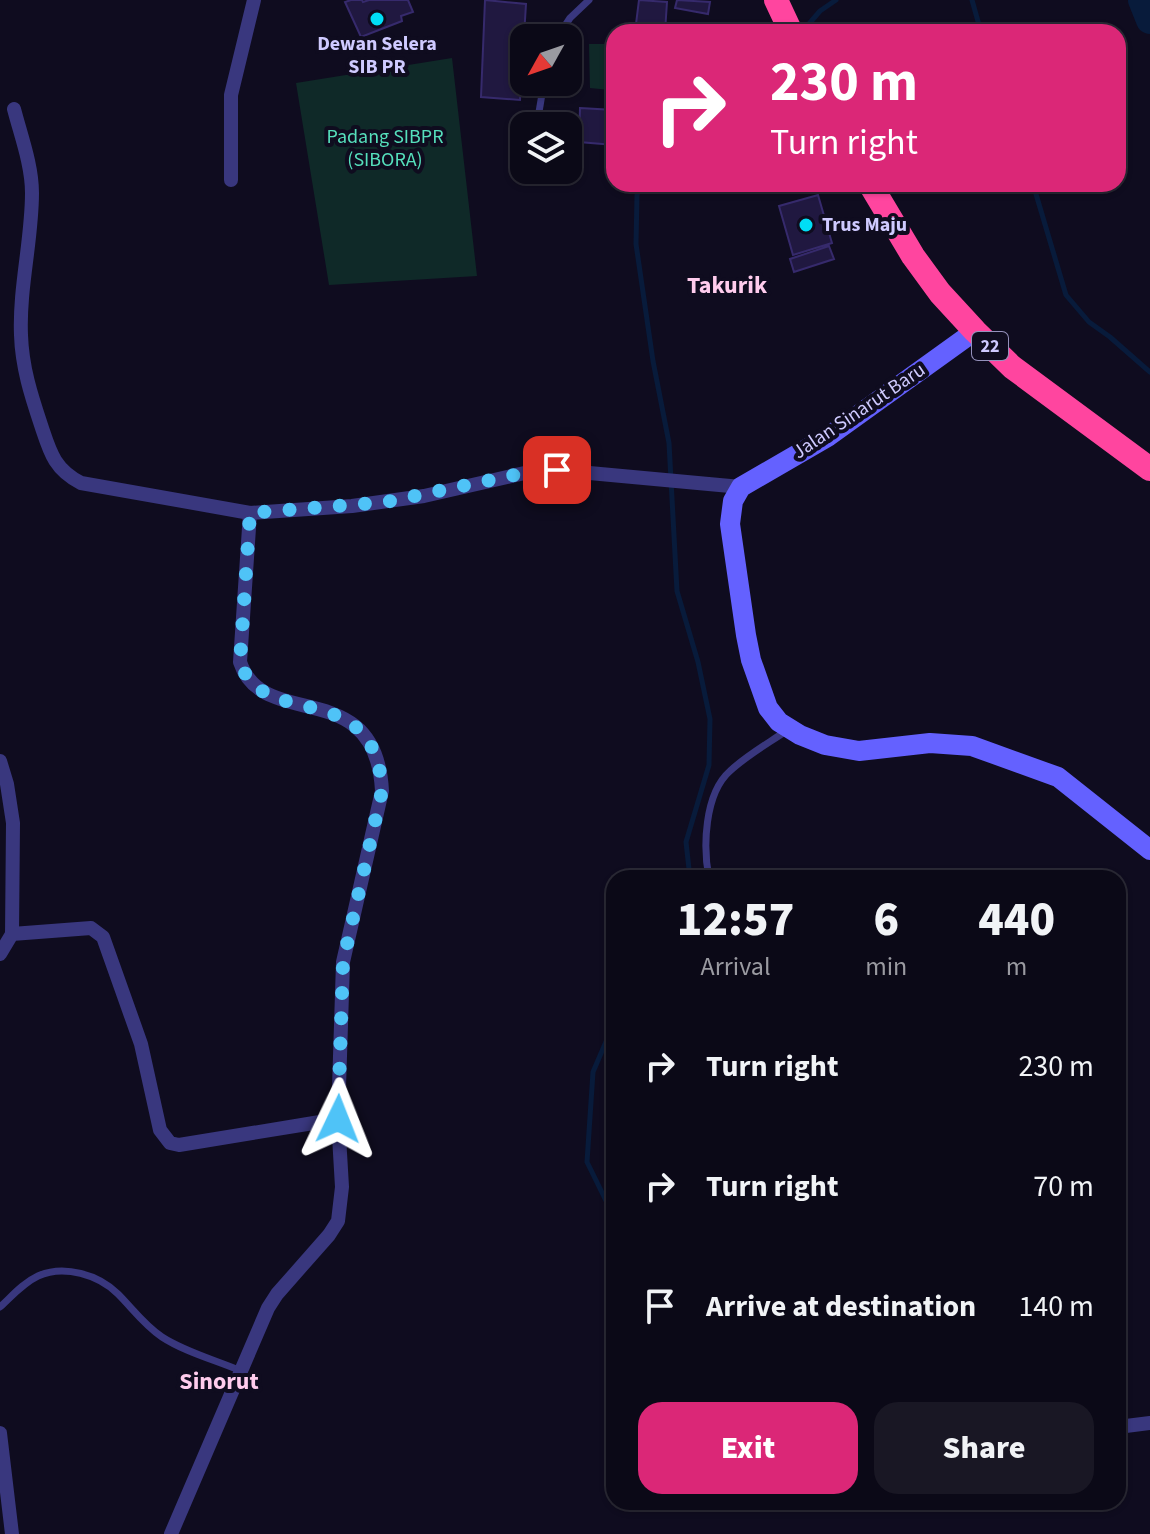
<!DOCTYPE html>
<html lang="en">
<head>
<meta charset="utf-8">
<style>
  :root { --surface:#0b0917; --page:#191724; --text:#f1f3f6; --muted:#9a9aa1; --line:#2b2a36; --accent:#db2777 }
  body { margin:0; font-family:"Source Sans 3",sans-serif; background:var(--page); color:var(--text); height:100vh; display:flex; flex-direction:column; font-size:30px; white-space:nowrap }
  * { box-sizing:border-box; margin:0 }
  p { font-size:26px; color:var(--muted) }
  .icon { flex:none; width:44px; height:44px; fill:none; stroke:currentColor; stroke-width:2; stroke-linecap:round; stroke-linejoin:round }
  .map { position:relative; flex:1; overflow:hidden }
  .side { position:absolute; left:606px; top:870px; width:520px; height:640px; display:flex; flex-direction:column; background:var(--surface); border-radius:24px; box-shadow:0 2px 6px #0004,0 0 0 2px var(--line) }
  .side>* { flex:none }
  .top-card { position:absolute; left:606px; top:24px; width:520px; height:168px; border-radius:24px; box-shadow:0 2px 6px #0004,0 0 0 2px var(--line); background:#db2777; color:#fff; overflow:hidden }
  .needle { width:52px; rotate:230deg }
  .fabs { position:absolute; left:510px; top:24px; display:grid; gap:16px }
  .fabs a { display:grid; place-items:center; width:72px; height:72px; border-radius:16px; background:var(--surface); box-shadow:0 2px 6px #0004,0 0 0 2px var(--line); font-size:40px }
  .pin { position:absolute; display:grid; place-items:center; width:68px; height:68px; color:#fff; margin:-34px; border-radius:16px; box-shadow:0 4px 12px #0006 }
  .me { position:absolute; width:88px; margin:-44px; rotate:2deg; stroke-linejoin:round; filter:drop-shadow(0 0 6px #0008) }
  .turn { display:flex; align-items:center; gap:28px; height:168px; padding:0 32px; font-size:36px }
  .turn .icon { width:104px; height:104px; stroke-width:2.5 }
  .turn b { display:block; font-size:56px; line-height:68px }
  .eta { display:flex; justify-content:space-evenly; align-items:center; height:136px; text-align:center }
  .eta b { font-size:48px; font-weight:800; line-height:56px }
  .primary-button { display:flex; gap:16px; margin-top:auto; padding:16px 32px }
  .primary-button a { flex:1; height:92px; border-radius:24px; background:var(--accent); color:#fff; font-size:32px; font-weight:800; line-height:92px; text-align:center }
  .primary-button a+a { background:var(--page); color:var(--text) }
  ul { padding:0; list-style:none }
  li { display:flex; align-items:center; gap:24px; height:120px; padding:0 32px }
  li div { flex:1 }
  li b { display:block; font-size:30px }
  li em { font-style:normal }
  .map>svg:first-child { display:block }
</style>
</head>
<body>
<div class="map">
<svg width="1150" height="1534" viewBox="0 0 1150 1534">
  <rect width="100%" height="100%" fill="#0f0c1f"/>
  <path fill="#0f2928" d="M589,44H611L610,90L590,88Z
    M452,58L477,276L329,285L296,83Z"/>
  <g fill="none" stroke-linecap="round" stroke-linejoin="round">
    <path stroke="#081b3b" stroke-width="5" d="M972,0L981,32
      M802,32L820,11L836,0
      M641,184L637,195L636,244L653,361L669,443L677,591L698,662L710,719L709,765L686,842L690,878
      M1033,184L1066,295L1089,322L1110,337L1150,372
      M614,1023L593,1072L587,1162L614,1217"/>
    <path stroke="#081b3b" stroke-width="28" d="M1142,0L1150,20"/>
  </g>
  <path fill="#201840" stroke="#362a6c" stroke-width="2" d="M351,0H362L363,2L369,0H408L413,12L401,16L402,21L361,37L345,2Z
    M485,0L526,4L520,100L481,97Z
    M639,0L667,2L665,32H635Z
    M677,0L710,2L708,14L675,8Z
    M580,108L614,110V145L579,142Z
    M818,195L832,243L793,255L779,206Z
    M829,246L834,259L794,272L790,259Z"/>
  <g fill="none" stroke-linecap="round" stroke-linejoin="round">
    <path stroke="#39377e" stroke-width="7" d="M557,38L570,18L589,0
      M538,118L544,82
      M748,184C760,195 772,190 785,184
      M709,878C703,848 704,794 730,771C746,756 767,744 786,731
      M0,1307C12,1296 23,1283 38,1276C64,1264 99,1275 118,1294C133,1309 144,1325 162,1337C185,1352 215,1360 241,1371"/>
    <path stroke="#39377e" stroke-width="14" d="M14,109C21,136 32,165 32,193C32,240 19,288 21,335C22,367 31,395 41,425C50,452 54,469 81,483L250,513L352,506L424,496L529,472L557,470L741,487
      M231,180V95L254,0
      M0,761L7,784L13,823L12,934L0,954
      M12,934L91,928L103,937L141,1044L160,1130L170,1143L179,1145L338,1119
      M1118,1427L1150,1423
      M0,1433L12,1534
      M171,1534L268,1308L277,1294L329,1235L338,1221L342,1187L338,1119L343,962L382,791C376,673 263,733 240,662L250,513"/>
    <path stroke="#6461ff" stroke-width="20" d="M975,331L829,436L741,487L733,501L730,524L746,635L751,660L768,708L779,722L800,735L825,745L859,751L930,743L972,746L1058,777L1150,850"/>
    <path stroke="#ff459f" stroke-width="24" d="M776,0L791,32
      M870,184L913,256L940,293L975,331L1012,367L1150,469"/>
  </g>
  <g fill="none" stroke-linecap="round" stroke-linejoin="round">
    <path stroke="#4fc3f7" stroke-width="14" stroke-dasharray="0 25.2" d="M338,1119L343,962L382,791C376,674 263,733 240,662L250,513L386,502L529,472L557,470"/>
  </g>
  <g fill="#00def5" stroke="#0f0c1f" stroke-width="3">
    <circle cx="377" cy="19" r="8"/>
    <circle cx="806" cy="225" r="8"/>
  </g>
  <g text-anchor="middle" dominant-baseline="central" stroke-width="8" stroke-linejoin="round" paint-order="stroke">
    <rect fill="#0f0c1f" stroke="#9591bc" stroke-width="2" x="972" y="332" width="36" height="28" rx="6"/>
    <g font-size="18" font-weight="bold" fill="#cfcaff">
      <text x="990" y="346">22</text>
    </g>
    <g font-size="20" font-weight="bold" fill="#cfcaff" stroke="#0f0c1f">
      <text x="377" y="44">Dewan Selera<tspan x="377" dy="23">SIB PR</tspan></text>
      <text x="822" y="225" text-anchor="start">Trus Maju</text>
    </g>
    <g font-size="20" fill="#56dfbc" stroke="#0f0c1f">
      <text x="385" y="137">Padang SIBPR<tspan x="385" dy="23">(SIBORA)</tspan></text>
    </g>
    <g font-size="20" fill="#cfcaff" stroke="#0f0c1f">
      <text transform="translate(859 411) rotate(-34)">Jalan Sinarut Baru</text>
    </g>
    <g font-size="24" font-weight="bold" fill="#ffcced" stroke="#0f0c1f">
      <text x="727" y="285">Takurik</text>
      <text x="219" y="1381">Sinorut</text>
    </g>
  </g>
</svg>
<div class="fabs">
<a><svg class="needle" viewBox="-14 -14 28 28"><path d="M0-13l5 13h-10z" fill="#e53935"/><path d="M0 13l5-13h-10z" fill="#9a9aa1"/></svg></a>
<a><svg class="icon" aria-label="layers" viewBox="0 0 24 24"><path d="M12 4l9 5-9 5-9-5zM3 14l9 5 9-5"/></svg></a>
</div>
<div class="pin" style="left:557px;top:470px;background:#d93025"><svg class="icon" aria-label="arrive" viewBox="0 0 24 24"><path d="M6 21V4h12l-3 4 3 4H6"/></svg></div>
<svg class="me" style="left:338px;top:1119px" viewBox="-20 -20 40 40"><path d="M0-17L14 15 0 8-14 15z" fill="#4fc3f7" stroke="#fff" stroke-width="4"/></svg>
<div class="top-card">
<div class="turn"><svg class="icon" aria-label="right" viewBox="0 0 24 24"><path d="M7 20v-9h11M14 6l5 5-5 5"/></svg><div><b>230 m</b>Turn right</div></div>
</div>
<section class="side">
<div class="eta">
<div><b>12:57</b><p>Arrival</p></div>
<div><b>6</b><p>min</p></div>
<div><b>440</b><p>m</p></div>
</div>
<ul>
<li><svg class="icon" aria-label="right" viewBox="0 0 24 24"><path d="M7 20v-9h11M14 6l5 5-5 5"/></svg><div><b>Turn right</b></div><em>230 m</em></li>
<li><svg class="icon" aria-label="right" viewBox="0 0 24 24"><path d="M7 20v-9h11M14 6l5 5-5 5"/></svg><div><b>Turn right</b></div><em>70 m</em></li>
<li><svg class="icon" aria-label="arrive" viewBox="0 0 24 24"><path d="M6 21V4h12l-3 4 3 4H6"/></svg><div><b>Arrive at destination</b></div><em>140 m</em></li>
</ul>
<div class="primary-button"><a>Exit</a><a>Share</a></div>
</section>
</div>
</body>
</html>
